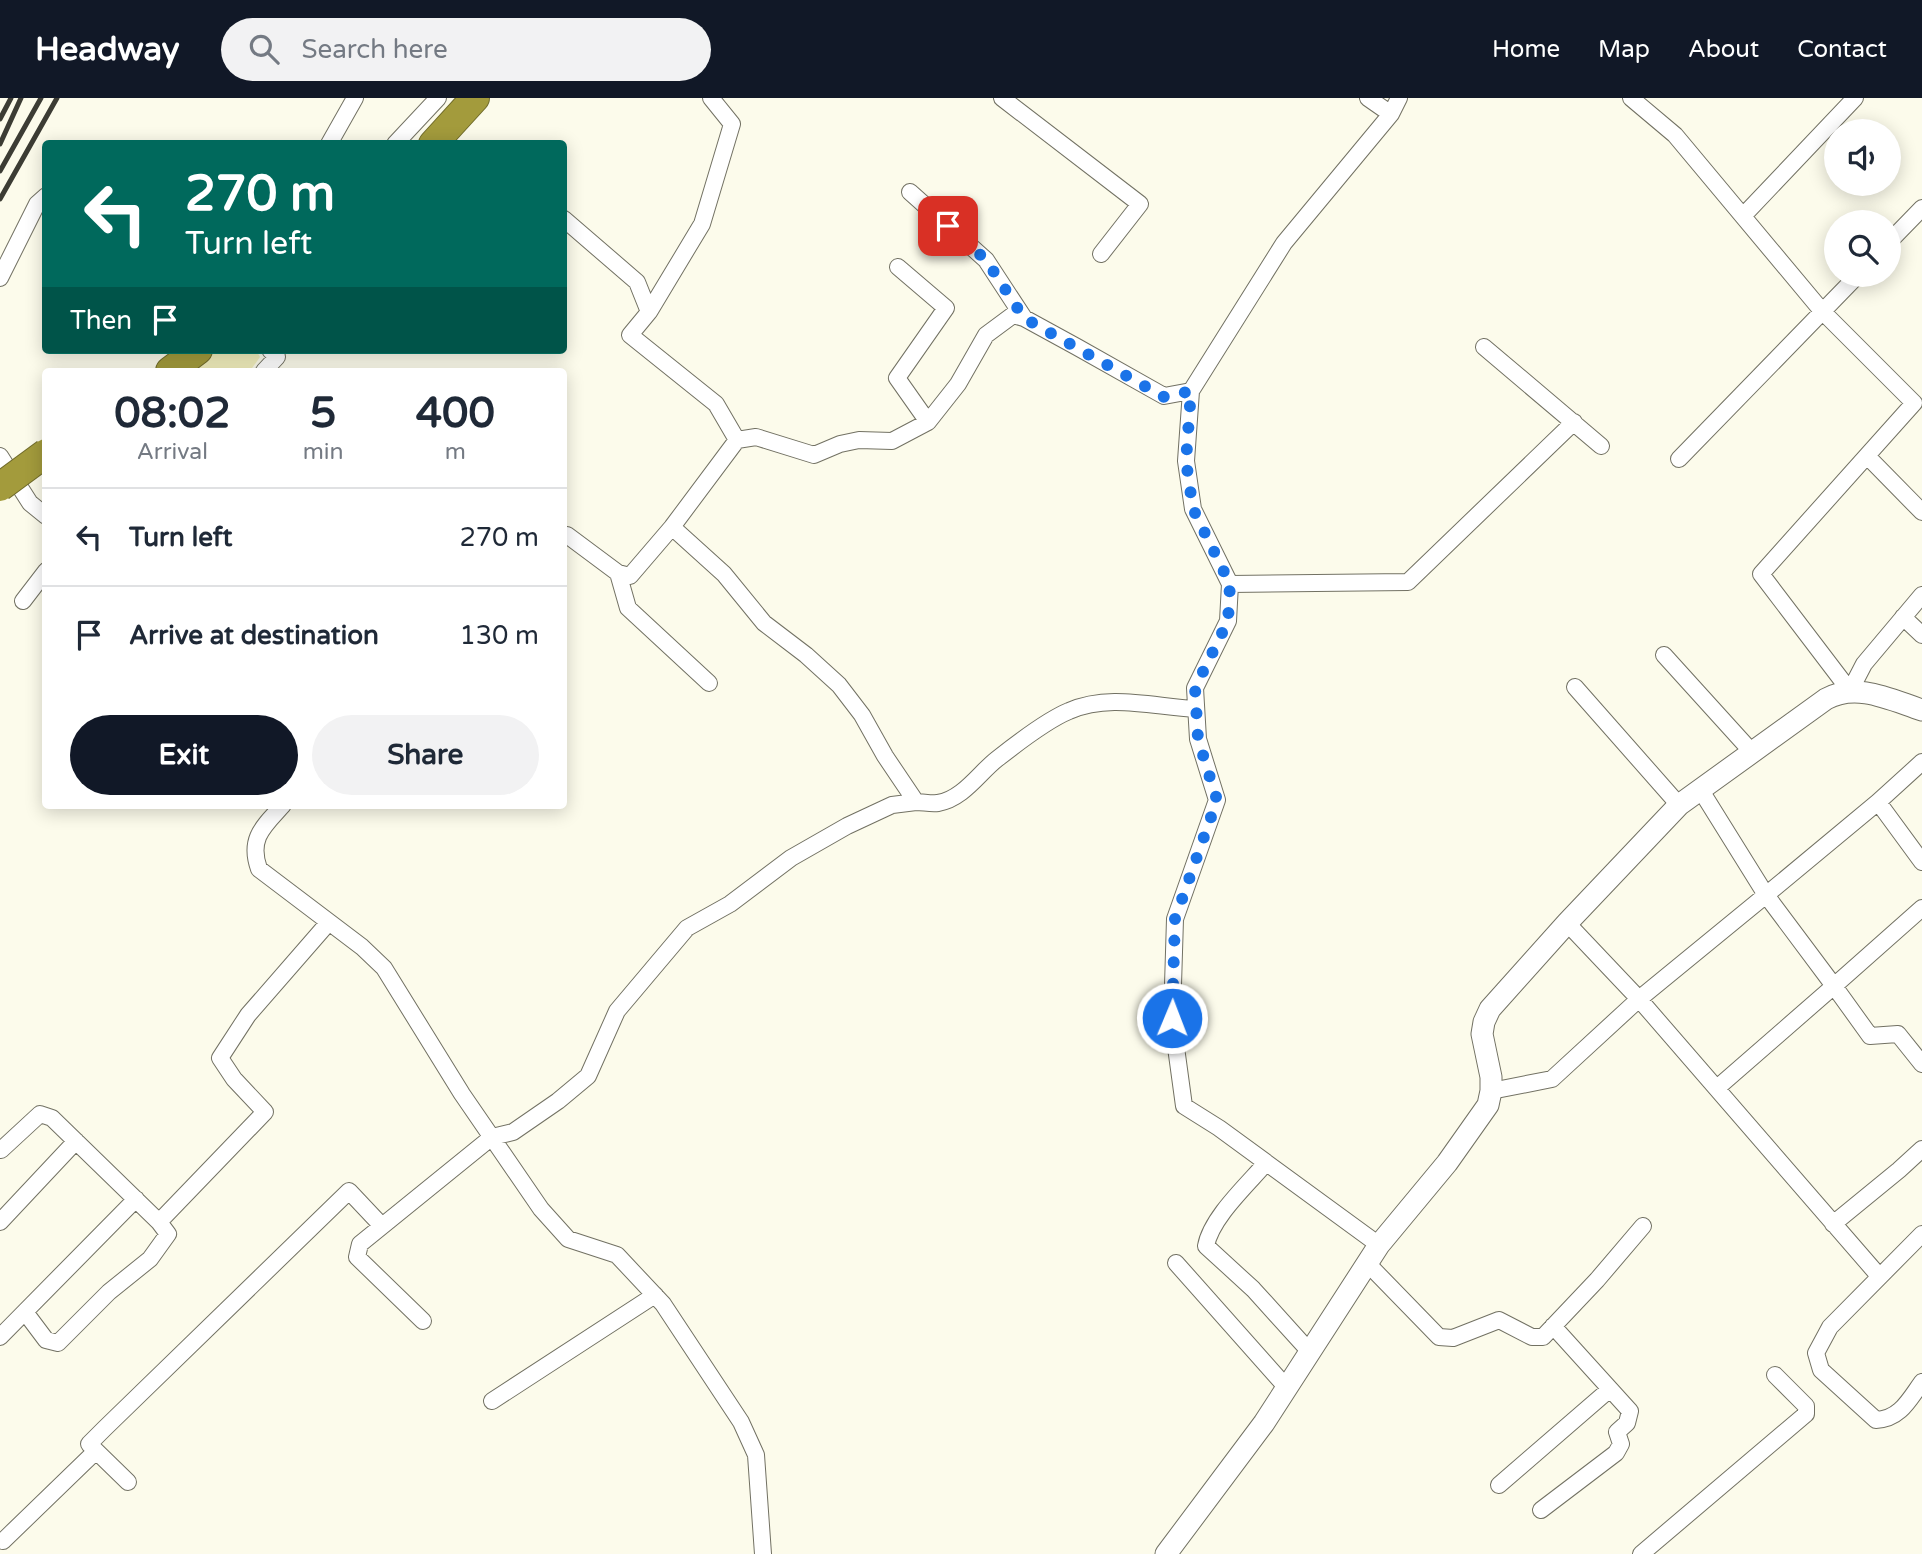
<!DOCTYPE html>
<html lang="en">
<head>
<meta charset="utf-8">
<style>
  :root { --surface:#fff; --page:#f2f2f3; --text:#1f2937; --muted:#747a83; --line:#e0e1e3; --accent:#111827 }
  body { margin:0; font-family:"Varela Round",sans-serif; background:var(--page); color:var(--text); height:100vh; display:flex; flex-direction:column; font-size:26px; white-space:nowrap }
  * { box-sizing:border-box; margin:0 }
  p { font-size:23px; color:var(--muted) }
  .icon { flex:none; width:38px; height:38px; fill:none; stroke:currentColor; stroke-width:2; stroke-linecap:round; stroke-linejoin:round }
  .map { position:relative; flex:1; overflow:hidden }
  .drawer { position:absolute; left:42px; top:270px; width:525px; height:441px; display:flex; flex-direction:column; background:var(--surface); border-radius:7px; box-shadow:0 4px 18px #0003 }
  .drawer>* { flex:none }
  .top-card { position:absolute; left:42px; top:42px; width:525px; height:214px; border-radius:7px; box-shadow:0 4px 18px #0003; background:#00695c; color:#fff; overflow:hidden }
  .tools { position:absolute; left:1824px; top:21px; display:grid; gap:14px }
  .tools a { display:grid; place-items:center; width:77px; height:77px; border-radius:50%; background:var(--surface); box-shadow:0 4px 18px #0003; font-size:35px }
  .pin { position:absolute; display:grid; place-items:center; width:60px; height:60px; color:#fff; margin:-30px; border-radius:14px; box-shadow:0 4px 10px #0006 }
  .me { position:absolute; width:77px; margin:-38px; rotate:1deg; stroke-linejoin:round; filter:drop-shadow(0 0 5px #0008) }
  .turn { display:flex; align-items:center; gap:24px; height:147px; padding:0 28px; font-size:32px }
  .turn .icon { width:91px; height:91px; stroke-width:2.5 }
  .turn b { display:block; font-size:49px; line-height:60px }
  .then { display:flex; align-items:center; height:66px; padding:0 28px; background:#0003; gap:14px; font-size:26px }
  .eta { display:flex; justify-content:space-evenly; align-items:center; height:119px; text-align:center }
  .eta b { font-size:42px; font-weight:800; line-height:49px }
  .button { display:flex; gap:14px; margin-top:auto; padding:14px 28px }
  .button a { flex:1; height:80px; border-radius:42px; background:var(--accent); color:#fff; font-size:28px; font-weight:800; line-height:80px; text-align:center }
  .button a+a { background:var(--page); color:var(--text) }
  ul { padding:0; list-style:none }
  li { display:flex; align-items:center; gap:21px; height:98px; padding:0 28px; border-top:2px solid var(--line) }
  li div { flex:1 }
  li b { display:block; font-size:26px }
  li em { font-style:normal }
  header { display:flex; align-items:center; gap:42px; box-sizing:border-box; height:98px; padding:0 35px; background:var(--accent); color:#fff }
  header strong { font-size:33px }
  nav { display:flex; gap:38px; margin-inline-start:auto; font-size:24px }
  .search { width:490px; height:63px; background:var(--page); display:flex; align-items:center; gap:18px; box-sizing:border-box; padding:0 24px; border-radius:38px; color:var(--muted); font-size:26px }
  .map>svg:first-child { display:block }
</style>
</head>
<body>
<header>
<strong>Headway</strong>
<div class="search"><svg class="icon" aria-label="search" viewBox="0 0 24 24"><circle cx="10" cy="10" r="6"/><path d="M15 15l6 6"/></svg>Search here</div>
<nav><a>Home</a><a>Map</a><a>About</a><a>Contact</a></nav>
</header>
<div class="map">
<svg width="1922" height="1456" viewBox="0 0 1922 1456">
  <rect width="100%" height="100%" fill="#fcfbeb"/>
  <path fill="#f1eebc" d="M203,252H256L260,259L250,273H176Z"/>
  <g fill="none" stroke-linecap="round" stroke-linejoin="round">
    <defs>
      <path id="street" d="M1002,0L1140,106L1101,156
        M1368,0L1391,16
        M1631,0L1675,37L1822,213L1914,305L1761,476L1850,593L1864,566L1922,497
        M329,46L355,0
        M395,46L438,0
        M910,94L986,162L1024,220
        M1743,118L1855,0
        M564,121L637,184L649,214L630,237L716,306L737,342
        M1888,145L1922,110
        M898,169L946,210L897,280L928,324
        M0,180L37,106L46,98
        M649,214L702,126L732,26L711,0
        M1484,249L1601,348
        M264,273L277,259L270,252
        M0,358L30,405L46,418
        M1867,358L1922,414
        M1679,361L1858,177
        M672,429L724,476L764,525L806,557L839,587L862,617L885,658L916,704C923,704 931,706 938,705C963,701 979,675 997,661C1016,646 1047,622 1069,613C1109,595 1154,609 1196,611
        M564,437H567L618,475L630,478L672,429L737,342L756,339L814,357L840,346L859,342L892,343L928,324L958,286L986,237L1013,217L1024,220L1077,249L1164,298L1191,293
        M618,475L628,510L709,585
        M1230,486L1408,484L1574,324
        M23,503L46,473
        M1903,519L1922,537
        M1664,557L1751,653
        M1575,589L1679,707
        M1878,704L1922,664
        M283,707C264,728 248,740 259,771L362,849L384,870L462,996L541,1111L568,1141L617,1157L663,1206L741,1324L756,1357L763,1456
        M1922,764L1878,704L1766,797L1834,888L1922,810
        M1567,825L1639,901L1879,1178
        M1717,990L1834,888L1870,938L1898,936L1922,966
        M1491,993L1552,981L1639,901L1766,797L1700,691
        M1,1052L40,1016L52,1020L159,1124L265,1014L234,981L220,960L248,917L329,824
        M1266,1065C1247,1087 1211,1120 1206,1148L1253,1191L1310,1254
        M0,1124L76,1043
        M1833,1126L1899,1072L1922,1051
        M1922,1136L1830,1229L1816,1255L1821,1272L1876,1322C1900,1321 1909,1302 1922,1284
        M1379,1147L1219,1030L1184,1008L1172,920L1175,821L1217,702L1198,641L1195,590L1228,523L1230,486L1193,411L1186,363L1191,293L1284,145L1391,16L1399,0
        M1176,1165L1287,1290
        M1367,1165L1439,1239L1453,1240L1499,1222L1532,1239H1543L1597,1182L1643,1128
        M25,1214L46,1242L58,1245L109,1194L150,1161L168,1136L159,1124
        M423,1223L357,1159L360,1146L492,1039L513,1034L558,1003L588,978L617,913L687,830L730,806L791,760L847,728L892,707L916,704
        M0,1239L136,1101
        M492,1303L655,1197
        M128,1384L89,1346L104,1331L349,1093L382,1128
        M1499,1387L1610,1291
        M1541,1412L1616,1355L1621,1346L1617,1334L1627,1325L1630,1313L1553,1228
        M3,1443L96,1353
        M1641,1456L1806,1316V1308L1775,1277"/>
      <path id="secondary" d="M1166,1456L1264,1325L1379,1147L1447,1065L1488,1007L1491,993V979L1482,936L1484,924L1490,911L1567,825L1679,707L1826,601C1857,584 1891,602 1922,612"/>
      <path id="highway" d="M433,46L475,0
        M170,273L198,252"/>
    </defs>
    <use href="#street" stroke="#727163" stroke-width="18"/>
    <use href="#secondary" stroke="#727163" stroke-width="23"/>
    <use href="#highway" stroke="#6f6a2a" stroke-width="30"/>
    <use href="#street" stroke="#fff" stroke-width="16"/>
    <use href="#secondary" stroke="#fff" stroke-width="21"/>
    <use href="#highway" stroke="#a39b3c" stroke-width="28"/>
    <path stroke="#3c3c34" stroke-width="5" d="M0,21L11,0
      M0,46L21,0
      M0,73L41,0
      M0,101L57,0"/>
    <defs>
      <path id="highway-bridge" d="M0,389L46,355"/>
    </defs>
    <use href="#highway-bridge" stroke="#6f6a2a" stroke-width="30" stroke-linecap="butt"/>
    <use href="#highway-bridge" stroke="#a39b3c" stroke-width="28"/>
  </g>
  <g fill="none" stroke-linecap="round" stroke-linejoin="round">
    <path stroke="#1a73e8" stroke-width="12" stroke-dasharray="0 21.6" d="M948,128L986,162L1024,220L1164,299L1191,293L1186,363L1193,411L1230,486L1228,523L1195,590L1198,641L1217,702L1175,821L1172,920"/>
  </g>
</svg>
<div class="tools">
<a><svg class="icon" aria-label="sound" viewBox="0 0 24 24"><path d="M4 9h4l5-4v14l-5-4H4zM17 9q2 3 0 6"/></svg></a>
<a><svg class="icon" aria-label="search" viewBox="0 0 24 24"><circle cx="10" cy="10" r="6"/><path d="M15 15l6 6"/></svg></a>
</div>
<div class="pin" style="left:948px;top:128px;background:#d93025"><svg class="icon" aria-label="arrive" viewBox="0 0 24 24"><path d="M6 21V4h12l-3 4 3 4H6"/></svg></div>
<svg class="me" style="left:1172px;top:920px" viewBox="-20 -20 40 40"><circle r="17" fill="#1a73e8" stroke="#fff" stroke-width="3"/><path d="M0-11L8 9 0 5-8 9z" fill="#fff"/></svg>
<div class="top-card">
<div class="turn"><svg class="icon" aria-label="left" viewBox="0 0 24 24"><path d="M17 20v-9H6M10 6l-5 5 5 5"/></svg><div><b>270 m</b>Turn left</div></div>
<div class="then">Then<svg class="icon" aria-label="arrive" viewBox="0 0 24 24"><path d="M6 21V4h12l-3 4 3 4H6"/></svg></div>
</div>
<section class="drawer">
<div class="eta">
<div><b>08:02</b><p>Arrival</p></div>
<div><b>5</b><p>min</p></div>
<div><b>400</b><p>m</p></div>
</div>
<ul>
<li><svg class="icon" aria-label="left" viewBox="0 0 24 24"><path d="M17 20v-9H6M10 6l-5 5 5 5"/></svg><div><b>Turn left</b></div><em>270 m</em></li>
<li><svg class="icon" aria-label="arrive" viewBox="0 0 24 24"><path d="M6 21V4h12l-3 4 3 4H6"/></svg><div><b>Arrive at destination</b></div><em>130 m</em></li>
</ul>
<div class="button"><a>Exit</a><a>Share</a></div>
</section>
</div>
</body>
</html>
